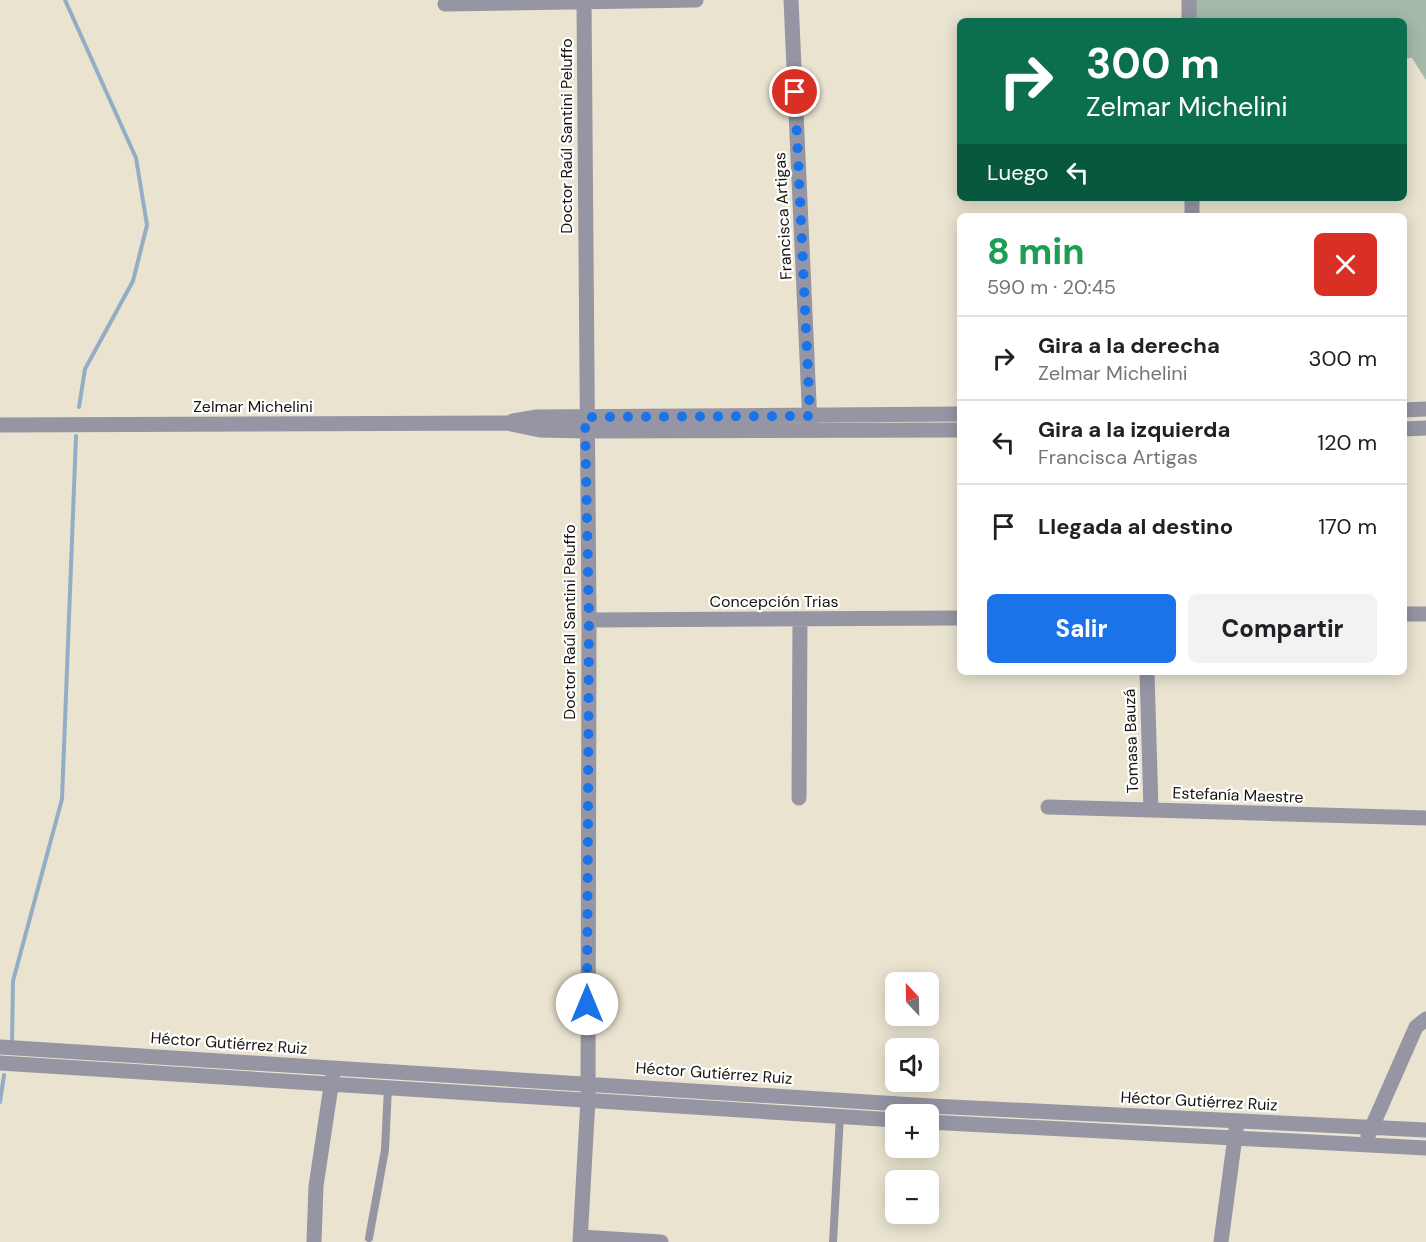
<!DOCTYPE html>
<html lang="es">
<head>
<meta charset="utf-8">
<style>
  :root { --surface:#fff; --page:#f2f2f2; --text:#202124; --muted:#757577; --line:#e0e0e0; --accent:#1a73e8 }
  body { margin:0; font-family:"DM Sans",sans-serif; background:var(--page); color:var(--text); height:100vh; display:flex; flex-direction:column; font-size:22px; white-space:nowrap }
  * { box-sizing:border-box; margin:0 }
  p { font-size:20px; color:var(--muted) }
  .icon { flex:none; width:33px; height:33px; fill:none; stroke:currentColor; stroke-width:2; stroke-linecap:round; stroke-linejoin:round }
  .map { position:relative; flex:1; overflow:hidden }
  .sheet { position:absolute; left:957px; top:213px; width:450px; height:462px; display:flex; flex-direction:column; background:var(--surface); border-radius:9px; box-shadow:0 3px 15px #0003 }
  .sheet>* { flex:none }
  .banner { position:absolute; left:957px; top:18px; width:450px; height:183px; border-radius:9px; box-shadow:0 3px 15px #0003; background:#0b6e4f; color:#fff; overflow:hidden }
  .needle { width:39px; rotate:338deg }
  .controls { position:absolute; left:885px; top:972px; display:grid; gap:12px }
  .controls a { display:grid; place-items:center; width:54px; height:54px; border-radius:9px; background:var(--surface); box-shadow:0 3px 15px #0003; font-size:30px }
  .pin { position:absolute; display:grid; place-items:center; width:51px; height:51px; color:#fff; margin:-26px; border:3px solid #fff; border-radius:50%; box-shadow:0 2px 6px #0007 }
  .me { position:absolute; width:66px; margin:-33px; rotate:0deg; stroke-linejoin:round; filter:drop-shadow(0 0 4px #0008) }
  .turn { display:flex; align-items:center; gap:21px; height:126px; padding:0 30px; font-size:27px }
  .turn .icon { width:78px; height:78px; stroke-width:2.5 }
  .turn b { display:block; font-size:42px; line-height:51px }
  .then { display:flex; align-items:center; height:57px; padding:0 30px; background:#0003; gap:12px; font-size:22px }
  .round { display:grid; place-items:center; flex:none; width:63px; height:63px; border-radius:9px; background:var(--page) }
  .headline { display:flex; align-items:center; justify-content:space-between; height:102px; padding:0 30px }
  h1 { font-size:36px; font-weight:800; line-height:45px; color:#1e9e55 }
  .button { display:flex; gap:12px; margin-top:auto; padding:12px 30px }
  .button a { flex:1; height:69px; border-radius:9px; background:var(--accent); color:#fff; font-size:24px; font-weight:800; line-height:69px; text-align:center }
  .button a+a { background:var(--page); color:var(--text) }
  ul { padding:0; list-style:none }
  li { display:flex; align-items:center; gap:18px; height:84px; padding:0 30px; border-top:2px solid var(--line) }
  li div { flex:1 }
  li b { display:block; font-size:22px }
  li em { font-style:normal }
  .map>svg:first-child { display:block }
</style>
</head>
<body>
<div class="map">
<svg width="1426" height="1242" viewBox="0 0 1426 1242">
  <rect width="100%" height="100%" fill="#e9e3d0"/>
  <path fill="#a5b9a9" d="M1196,0H1426V80L1412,58H1404V21H1196Z"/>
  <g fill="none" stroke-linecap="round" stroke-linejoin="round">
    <path stroke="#91aec5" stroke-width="4" d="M65,0L136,158L147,225L133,281L85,369L79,407
      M12,1045L13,981L62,799L76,436
      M0,1102L4,1075"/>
    <path stroke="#9595a3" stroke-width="8" d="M369,1238L385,1150L388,1087
      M833,1242L840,1116"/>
    <path stroke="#9595a3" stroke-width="15" d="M791,0L810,425
      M1189,0V21
      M445,4L696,0
      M1192,198V216
      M1404,410L1426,409
      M513,421L537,417L960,414
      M0,425L507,423L540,430L585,431L960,430
      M1404,429L1426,428
      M1404,614H1426
      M589,620L960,618
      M1147,672L1151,810
      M799,798L800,619
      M1048,807L1426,818
      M0,1047L931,1106L1426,1130
      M0,1063L896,1120
      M928,1122L1426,1148
      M1368,1136L1416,1027L1426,1019
      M581,1237L661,1242
      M314,1242L316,1186L333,1073
      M580,1242L588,1099L589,620L584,2
      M1221,1242L1236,1129"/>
  </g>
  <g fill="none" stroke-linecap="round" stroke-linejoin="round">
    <path stroke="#1a73e8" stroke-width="10" stroke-dasharray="0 18" d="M587,1004L589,620L585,417L810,416L795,92"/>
  </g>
  <g text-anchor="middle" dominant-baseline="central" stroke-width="4.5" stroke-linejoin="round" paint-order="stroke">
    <g font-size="16" fill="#16140d" stroke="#fff">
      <text transform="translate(566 136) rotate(-90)">Doctor Raúl Santini Peluffo</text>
      <text transform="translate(783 216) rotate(-93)">Francisca Artigas</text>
      <text x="253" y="406">Zelmar Michelini</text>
      <text x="774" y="601">Concepción Trias</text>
      <text transform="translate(569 622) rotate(-90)">Doctor Raúl Santini Peluffo</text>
      <text transform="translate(1131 741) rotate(-92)">Tomasa Bauzá</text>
      <text transform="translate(1238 795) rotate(2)">Estefanía Maestre</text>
      <text transform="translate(229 1043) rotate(4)">Héctor Gutiérrez Ruiz</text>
      <text transform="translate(714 1073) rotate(4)">Héctor Gutiérrez Ruiz</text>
      <text transform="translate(1199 1101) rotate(3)">Héctor Gutiérrez Ruiz</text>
    </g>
  </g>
</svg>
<div class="controls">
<a><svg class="needle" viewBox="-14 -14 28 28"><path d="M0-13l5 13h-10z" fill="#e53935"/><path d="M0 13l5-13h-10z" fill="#757577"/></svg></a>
<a><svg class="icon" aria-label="sound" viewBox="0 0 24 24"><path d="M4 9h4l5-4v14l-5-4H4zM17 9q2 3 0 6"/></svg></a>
<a>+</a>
<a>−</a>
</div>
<div class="pin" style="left:795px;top:92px;background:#d93025"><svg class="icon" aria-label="arrive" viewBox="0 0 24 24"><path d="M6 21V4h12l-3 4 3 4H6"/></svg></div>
<svg class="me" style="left:587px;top:1004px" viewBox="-20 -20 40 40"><circle r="19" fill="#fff"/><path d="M0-13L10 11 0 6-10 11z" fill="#1a73e8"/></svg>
<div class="banner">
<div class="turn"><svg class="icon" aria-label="right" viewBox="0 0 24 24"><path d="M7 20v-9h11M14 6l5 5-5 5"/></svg><div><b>300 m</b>Zelmar Michelini</div></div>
<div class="then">Luego<svg class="icon" aria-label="left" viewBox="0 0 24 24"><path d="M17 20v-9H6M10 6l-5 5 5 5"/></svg></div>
</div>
<section class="sheet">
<div class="headline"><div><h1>8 min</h1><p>590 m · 20:45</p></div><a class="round" style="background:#d93025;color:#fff"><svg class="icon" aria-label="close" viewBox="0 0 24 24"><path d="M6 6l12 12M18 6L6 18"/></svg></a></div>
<ul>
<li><svg class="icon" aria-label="right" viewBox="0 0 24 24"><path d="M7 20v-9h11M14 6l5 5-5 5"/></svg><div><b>Gira a la derecha</b><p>Zelmar Michelini</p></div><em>300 m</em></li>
<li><svg class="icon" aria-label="left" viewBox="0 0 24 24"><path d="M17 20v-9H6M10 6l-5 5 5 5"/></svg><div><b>Gira a la izquierda</b><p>Francisca Artigas</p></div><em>120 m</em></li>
<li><svg class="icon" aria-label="arrive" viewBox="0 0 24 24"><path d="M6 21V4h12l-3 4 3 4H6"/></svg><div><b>Llegada al destino</b></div><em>170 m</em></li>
</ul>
<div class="button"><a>Salir</a><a>Compartir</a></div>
</section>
</div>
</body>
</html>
